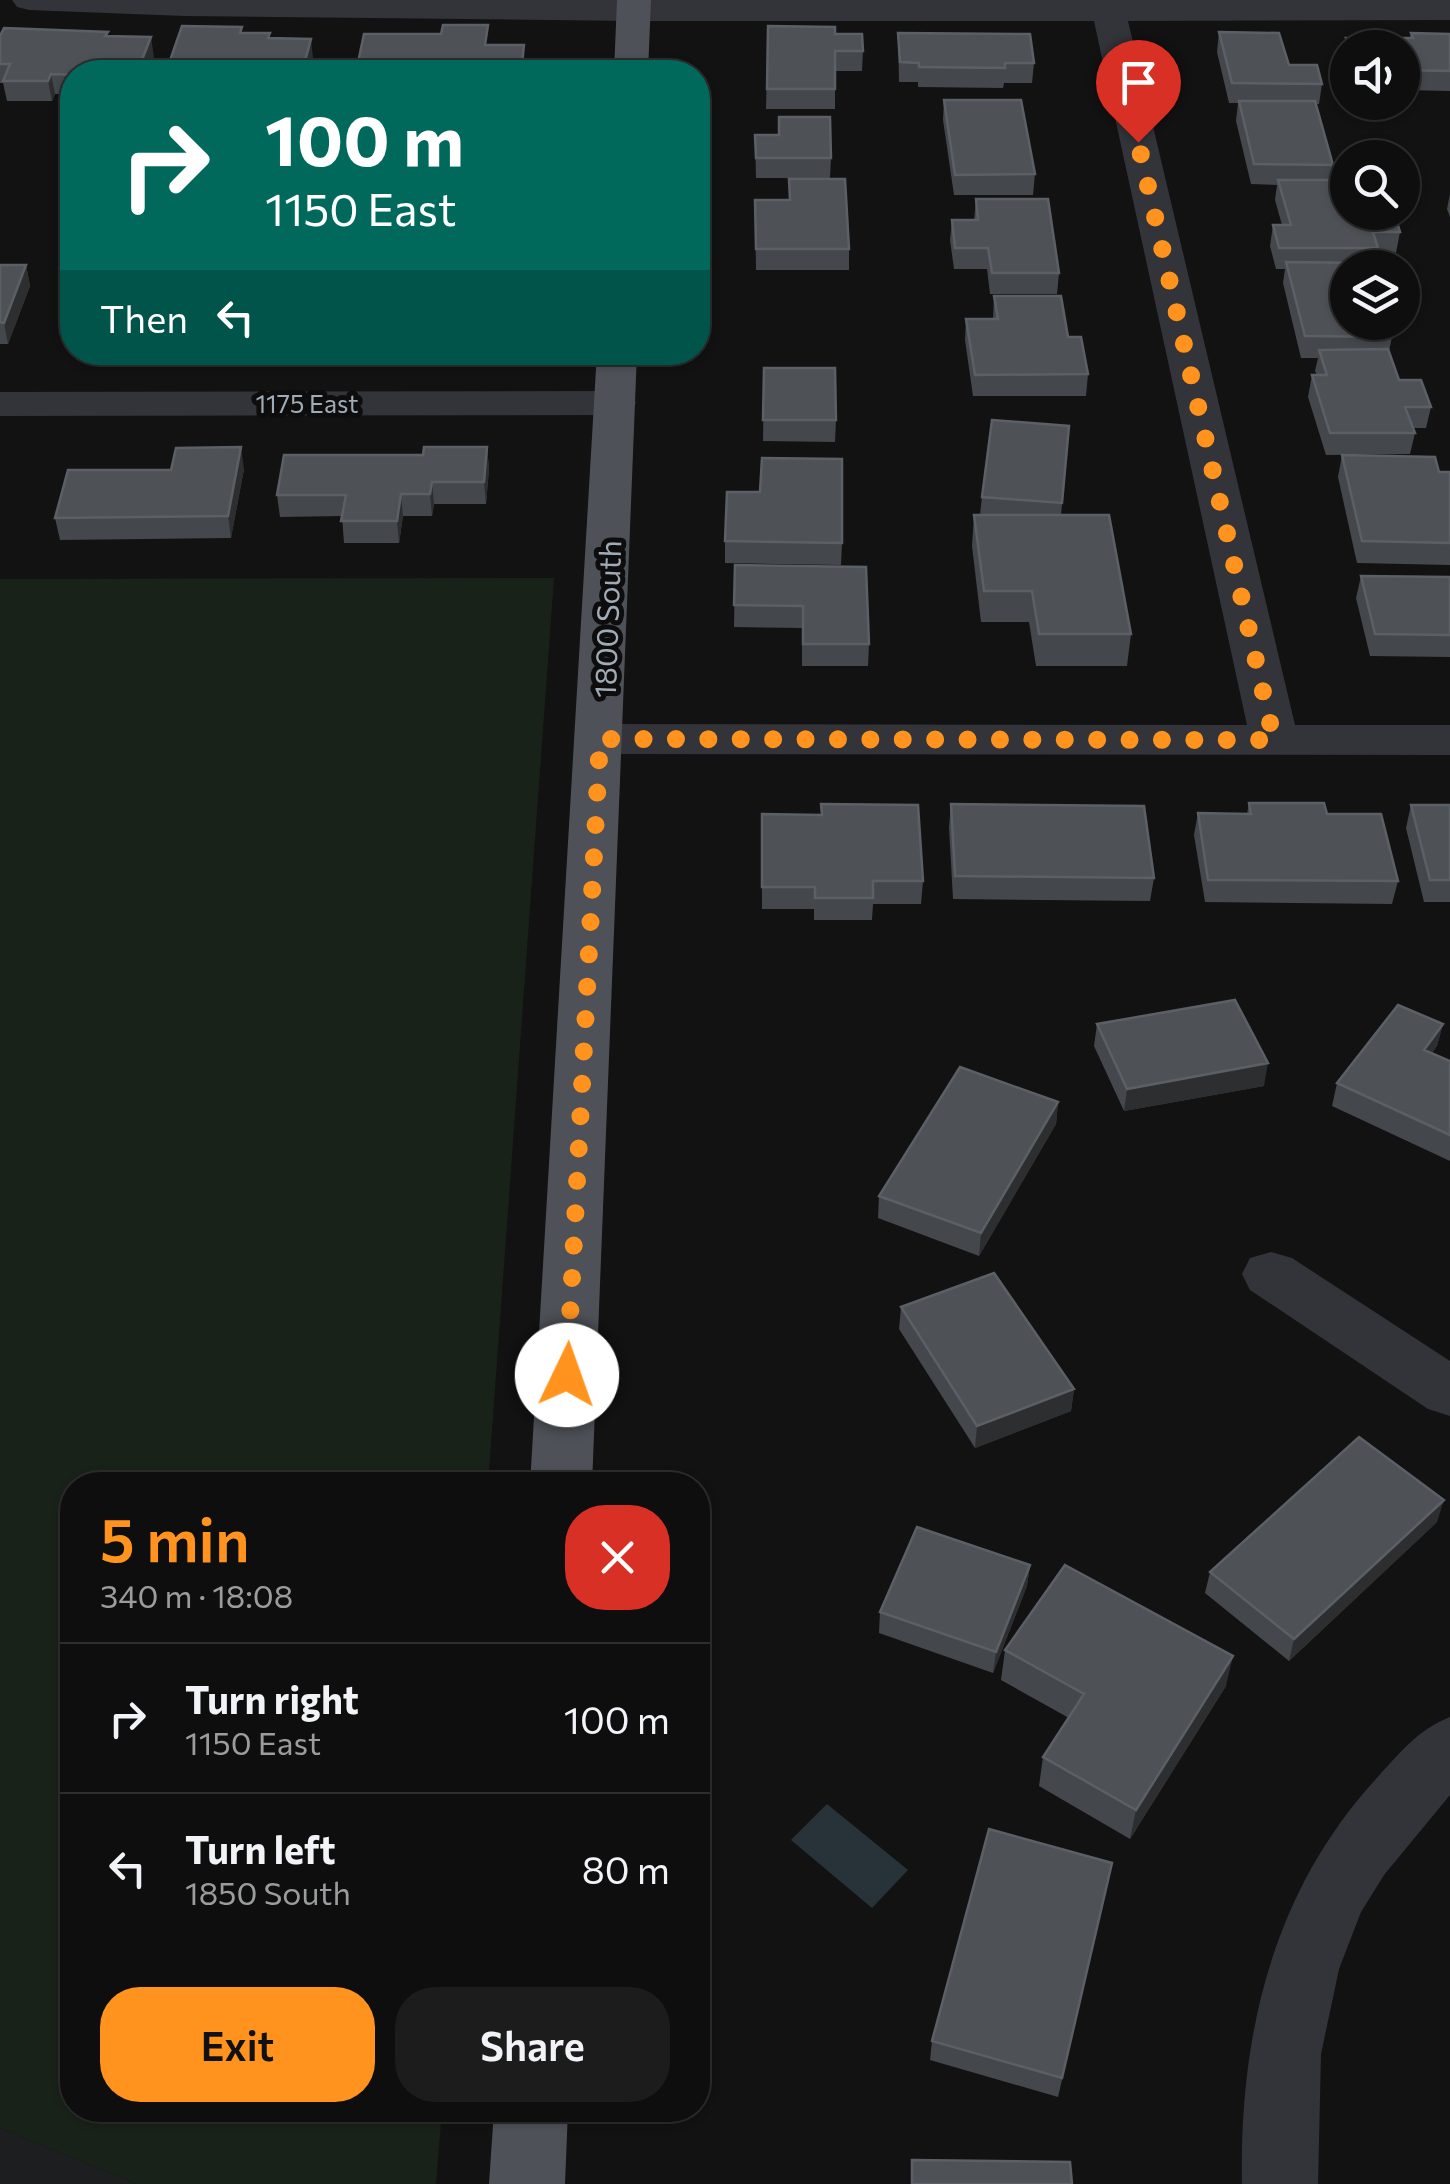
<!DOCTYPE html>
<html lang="en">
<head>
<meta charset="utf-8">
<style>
  :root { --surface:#0e0e0e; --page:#1c1c1c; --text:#f1f3f6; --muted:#9b9c9e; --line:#2e2e2e; --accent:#ff931e }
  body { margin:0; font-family:Commissioner,sans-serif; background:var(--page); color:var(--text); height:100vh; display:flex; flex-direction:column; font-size:38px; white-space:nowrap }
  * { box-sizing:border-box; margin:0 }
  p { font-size:32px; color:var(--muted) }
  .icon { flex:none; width:55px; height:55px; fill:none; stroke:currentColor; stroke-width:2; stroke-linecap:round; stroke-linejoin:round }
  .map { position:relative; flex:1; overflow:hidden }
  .side { position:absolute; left:60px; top:1472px; width:650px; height:650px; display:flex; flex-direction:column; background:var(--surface); border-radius:40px; box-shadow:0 2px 8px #0004,0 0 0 2px var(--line) }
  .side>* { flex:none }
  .banner { position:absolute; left:60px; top:60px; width:650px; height:305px; border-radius:40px; box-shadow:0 2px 8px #0004,0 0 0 2px var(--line); background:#00695c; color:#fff; overflow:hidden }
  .buttons { position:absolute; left:1330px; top:30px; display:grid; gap:20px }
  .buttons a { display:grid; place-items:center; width:90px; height:90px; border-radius:50%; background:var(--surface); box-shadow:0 2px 8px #0004,0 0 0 2px var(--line); font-size:50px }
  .pin { position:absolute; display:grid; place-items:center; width:85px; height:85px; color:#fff; margin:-102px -42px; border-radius:50% 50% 50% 0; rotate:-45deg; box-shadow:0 0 10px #0007 }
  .pin .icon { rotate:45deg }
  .me { position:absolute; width:110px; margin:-55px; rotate:3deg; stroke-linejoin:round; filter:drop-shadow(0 0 8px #0008) }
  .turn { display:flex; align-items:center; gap:35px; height:210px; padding:0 40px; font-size:45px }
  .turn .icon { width:130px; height:130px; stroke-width:2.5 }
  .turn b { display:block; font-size:70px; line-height:85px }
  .then { display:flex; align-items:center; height:95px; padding:0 40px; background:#0003; gap:20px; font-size:38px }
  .round { display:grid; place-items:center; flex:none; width:105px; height:105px; border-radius:40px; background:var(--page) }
  .overview { display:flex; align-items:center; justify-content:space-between; height:170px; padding:0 40px }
  h1 { font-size:60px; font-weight:600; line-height:75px; color:var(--accent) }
  .cta { display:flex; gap:20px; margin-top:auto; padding:20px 40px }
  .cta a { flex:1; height:115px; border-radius:40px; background:var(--accent); color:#111; font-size:40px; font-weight:600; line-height:115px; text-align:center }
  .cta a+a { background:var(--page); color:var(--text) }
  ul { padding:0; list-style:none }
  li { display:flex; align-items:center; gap:30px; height:150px; padding:0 40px; border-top:2px solid var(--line) }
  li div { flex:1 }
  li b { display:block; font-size:38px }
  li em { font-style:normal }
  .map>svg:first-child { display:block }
</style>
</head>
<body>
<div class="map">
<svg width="1450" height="2184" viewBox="0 0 1450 2184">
  <rect width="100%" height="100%" fill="#121213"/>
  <path fill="#1d1e20" d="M0,2128L137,2184H0Z"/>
  <path fill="#192219" d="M554,578L488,1485H72V2110H442L436,2184H137L0,2128V579Z"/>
  <path fill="#273338" d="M827,1804L908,1870L872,1908L791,1840Z"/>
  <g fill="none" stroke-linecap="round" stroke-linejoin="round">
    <path fill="#323439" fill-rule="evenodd" d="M12,0H1450V20L1128,21L1295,725H1450V755L601,754L584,750L577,739L584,728L601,724L1247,725L1094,21H634L185,16L29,10L17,7Z
      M615,391L630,394L636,403L630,412L615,415L0,416V392Z
      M1271,1252L1292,1258L1450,1361V1416L1428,1409L1250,1290L1242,1274L1250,1258Z
      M1450,1717V1795L1384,1875L1361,1912L1339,1969L1321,2054L1318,2184H1242C1239,2035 1273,1892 1375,1780C1398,1755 1418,1729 1450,1717Z"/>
    <path fill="#4e5258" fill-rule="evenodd" d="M617,0H651L648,72H614Z
      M597,352H637L592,1485H530Z
      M494,2110H568L565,2184H489Z"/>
  </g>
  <path fill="#44474c" d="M768,26L835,34L863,51L862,71H835V109H766Z
    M108,32V36L154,57L148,72H72V94H55L52,101H7L3,83H0V36Z
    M1219,32L1289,65L1322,84L1319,104H1316L1333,165L1330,180L1348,212L1400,232L1396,253H1377L1374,268H1348V322H1399L1398,328H1389L1392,337L1389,351L1399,380L1431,407L1426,428H1413L1415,433L1410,454L1326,455L1308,397L1312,375H1317L1315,371L1318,358H1301L1283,283L1285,269H1276L1270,246L1273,225H1282L1275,200L1277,185L1251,184L1236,121L1238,103H1229L1217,52Z
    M898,33L1034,63L1032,83H1004L1003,88L918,87V82H899Z
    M1411,33L1450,34V91L1402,90V48H1348V71L1343,57L1346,38H1410Z
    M944,100L1035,174L1033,195H954L943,120Z
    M779,117L831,158L830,178H756L755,135H778Z
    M789,179L849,249V270H756L755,200H789Z
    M1450,194V217L1447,209Z
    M976,199L1059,273L1057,294H990L987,269H954L950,240L952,220H974Z
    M0,265H26L30,286L8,344H0Z
    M994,296L1068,337L1088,374L1086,396H973L965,340L966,319H993Z
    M764,368L836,420L835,442L763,441Z
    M1069,426L1061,515L1131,634L1127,666H1036L1029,622H981L972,546L974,515H980L982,497Z
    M487,447L489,469L486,504H434L432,516H403L399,543H344L342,516L280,517L277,495L423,455Z
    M1342,455L1439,472H1450V565L1357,563L1338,477Z
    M244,469L231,538L60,540L55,518Z
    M725,541L842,543L841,565L725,563Z
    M735,565L869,644L868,666H802V628L734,627Z
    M1361,576L1450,577V657L1370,656L1356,598Z
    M1249,803L1327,814L1398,881L1392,904L1205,902L1194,835L1198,813L1247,814Z
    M951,804L1154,878L1150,901L953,899L949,827Z
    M1411,805H1450V902H1424L1406,828Z
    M762,814L923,881L921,904H873L872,920H814V909H762Z
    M1097,1024L1264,1086L1124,1111L1094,1046Z
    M1443,1024L1437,1046L1432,1053L1450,1061V1161L1332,1106L1337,1083Z
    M1058,1102L1056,1124L979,1256L878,1218L879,1196Z
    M901,1307L1074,1389L1071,1411L975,1448L899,1329Z
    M1437,1522L1289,1661L1205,1593L1210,1572Z
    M1030,1565L1027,1586L993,1673L879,1633L880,1612Z
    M1005,1650L1226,1686L1130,1839L1039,1786L1043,1757L1069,1718L1001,1680Z
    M1112,1863L1058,2097L930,2060L932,2041Z"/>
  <path fill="#2c2e30" d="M151,37L154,57L148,72H138Z
    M311,39L314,67L312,72H302Z
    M524,45L525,72H521Z
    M51,74L55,94L52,101L48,81Z
    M26,265L30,286L8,344L4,323Z
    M241,447L244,469L231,538L228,516Z
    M487,447L489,469L486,504L484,482Z
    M432,482L434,504L432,516L430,494Z
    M401,494L403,516L399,543L397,521Z
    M1443,1024L1437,1046L1418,1072L1424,1050Z
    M1268,1063L1264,1086L1124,1111L1127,1089Z
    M1058,1102L1056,1124L979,1256L981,1233Z
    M1074,1389L1071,1411L975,1448L977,1426Z
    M1444,1500L1437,1522L1289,1661L1294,1639Z
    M1030,1565L1027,1586L993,1673L996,1652Z
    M1233,1656L1226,1686L1130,1839L1136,1810Z"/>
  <path fill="#4e5257" stroke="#5b6066" stroke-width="2.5" d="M443,25H488L485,45H524L521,72H356L364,34H441Z
    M182,26L242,27L240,33H270L268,38L311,39L302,72H166Z
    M768,26L835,27V34H862L863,51H835V89H767Z
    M4,28L108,32L105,36L151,37L138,70H82L81,72H72V75L51,74L48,81H3L10,64H0V36Z
    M1219,32L1279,33L1289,65H1317L1322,84L1232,83Z
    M898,33L1030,34L1034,63H1005V68L919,67V63L900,62Z
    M1411,33L1450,34V71L1402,70V48H1350L1346,38H1413Z
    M944,100H1021L1035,174L955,175Z
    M1239,101H1315L1333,165L1254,164Z
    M779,117H830L831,158H756L755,135H779Z
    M789,179H845L849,249H756L755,200H790Z
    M1278,180H1348V212H1394L1400,232H1373L1378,248H1279L1273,225H1291Z
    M976,199H1048L1059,273H992L988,248H955L952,220H978Z
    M1286,262L1369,263L1371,268H1348V322H1388L1392,337L1305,336Z
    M0,265H26L4,323L0,322Z
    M994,296H1061L1068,337H1081L1088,374L975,375L966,319H998Z
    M1388,349L1399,380H1421L1431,407H1405L1415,433H1330L1312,375H1327L1319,350Z
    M764,368H835L836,420H763Z
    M992,420L1069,426L1062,503L982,497Z
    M241,447L228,516L55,518L68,470H171L176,448Z
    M424,447H487L484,482H432L430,494H401L397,521H341L346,495H277L284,455H423Z
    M1342,455L1435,457L1439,472H1450V543L1362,541Z
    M762,458L842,459V543L725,541L727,492H760Z
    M974,515H1109L1131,634H1039L1032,591H984Z
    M735,565L866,567L869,644H803V606L734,605Z
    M1361,576L1450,577V635L1375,634Z
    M1249,803H1324L1327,814H1381L1398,881L1208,880L1198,813L1251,814Z
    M821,804L918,805L923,881H873V898H815V887H762V814L822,815Z
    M951,804L1144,806L1154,878L955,876Z
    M1411,805H1450V880H1430Z
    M1235,1000L1268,1063L1127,1089L1097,1024Z
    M1398,1005L1443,1024L1424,1050L1450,1061V1135L1337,1083Z
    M960,1067L1058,1102L981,1233L879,1196Z
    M994,1273L1074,1389L977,1426L901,1307Z
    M1359,1437L1444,1500L1294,1639L1210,1572Z
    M917,1527L1030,1565L996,1652L880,1612Z
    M1065,1565L1233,1656L1136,1810L1043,1757L1084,1694L1005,1650Z
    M989,1829L1112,1863L1062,2078L932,2041Z
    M912,2160L1070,2162L1072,2184H912Z"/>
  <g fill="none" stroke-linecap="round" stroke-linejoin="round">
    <path stroke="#ff931e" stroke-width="18" stroke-dasharray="0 32.4" d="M567,1375L600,739L1274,740L1138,142"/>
  </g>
  <g text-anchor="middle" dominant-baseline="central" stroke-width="10" stroke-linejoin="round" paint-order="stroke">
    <g font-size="25" fill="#a1abb5" stroke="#0d0d0e">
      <text x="307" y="403">1175 East</text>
    </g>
    <g font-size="30" fill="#a1abb5" stroke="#0d0d0e">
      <text transform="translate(606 619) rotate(-88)">1800 South</text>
    </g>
  </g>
</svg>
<div class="buttons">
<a><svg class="icon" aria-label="sound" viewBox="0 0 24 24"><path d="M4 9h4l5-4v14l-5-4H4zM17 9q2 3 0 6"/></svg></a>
<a><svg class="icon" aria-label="search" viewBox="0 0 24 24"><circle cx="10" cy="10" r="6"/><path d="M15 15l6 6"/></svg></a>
<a><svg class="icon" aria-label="layers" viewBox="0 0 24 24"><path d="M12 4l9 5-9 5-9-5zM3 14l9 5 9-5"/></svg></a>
</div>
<div class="pin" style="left:1138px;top:142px;background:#d93025"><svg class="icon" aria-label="arrive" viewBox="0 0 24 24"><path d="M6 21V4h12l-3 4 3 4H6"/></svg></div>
<svg class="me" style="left:567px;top:1375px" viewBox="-20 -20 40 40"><circle r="19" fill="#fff"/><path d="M0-13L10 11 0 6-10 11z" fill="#ff931e"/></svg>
<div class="banner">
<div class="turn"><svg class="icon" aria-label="right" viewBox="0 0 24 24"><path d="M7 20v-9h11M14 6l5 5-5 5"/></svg><div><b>100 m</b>1150 East</div></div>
<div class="then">Then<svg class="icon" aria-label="left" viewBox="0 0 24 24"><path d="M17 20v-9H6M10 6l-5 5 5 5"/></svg></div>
</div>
<section class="side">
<div class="overview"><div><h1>5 min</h1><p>340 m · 18:08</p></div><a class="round" style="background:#d93025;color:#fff"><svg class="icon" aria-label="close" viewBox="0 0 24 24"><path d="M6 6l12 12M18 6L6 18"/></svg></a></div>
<ul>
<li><svg class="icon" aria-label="right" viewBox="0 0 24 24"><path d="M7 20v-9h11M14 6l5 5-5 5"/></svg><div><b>Turn right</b><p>1150 East</p></div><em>100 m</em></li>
<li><svg class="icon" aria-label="left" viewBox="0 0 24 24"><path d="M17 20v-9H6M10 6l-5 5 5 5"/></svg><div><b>Turn left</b><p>1850 South</p></div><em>80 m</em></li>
</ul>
<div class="cta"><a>Exit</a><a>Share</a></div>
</section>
</div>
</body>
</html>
